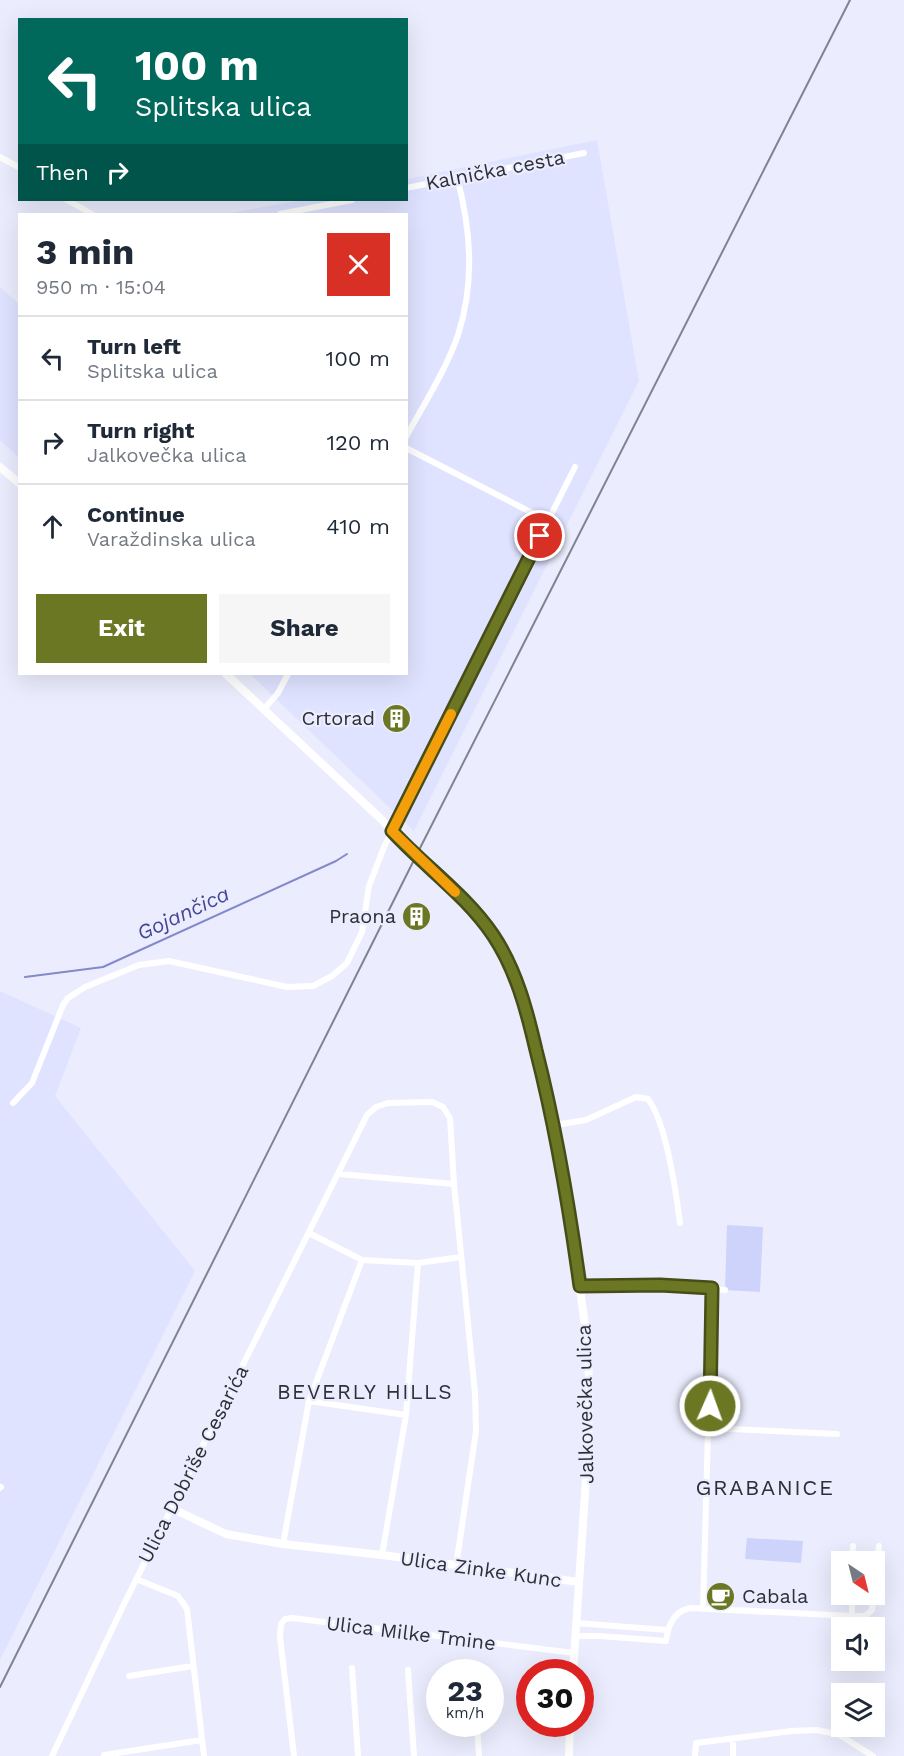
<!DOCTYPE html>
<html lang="en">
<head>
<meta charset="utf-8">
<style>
  :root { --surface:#fff; --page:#f6f6f7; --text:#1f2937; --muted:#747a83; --line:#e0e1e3; --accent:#6b7723 }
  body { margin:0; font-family:"Work Sans",sans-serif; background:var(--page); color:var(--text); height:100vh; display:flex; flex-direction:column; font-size:22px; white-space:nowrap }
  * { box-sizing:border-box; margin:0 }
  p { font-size:20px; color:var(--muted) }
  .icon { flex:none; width:33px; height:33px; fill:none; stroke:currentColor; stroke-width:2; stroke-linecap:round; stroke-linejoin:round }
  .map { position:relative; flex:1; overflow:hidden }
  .details { position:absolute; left:18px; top:213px; width:390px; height:462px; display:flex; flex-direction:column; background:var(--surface); border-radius:0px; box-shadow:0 6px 24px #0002 }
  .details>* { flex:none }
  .hud { position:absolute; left:18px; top:18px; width:390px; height:183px; border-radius:0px; box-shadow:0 6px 24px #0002; background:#00695c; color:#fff; overflow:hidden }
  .needle { width:39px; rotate:145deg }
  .fabs { position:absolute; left:831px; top:1551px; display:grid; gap:12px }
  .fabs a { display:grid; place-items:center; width:54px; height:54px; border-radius:0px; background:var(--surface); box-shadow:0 6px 24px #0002; font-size:30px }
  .speed { position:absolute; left:426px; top:1659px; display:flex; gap:12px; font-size:30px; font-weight:700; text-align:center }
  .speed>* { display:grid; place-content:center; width:78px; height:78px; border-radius:50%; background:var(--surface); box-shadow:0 6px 24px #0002; line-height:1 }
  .speed small { font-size:15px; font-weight:400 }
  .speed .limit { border:9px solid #d22; background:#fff; color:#111 }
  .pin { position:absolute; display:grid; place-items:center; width:51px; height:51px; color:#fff; margin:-26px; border:3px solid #fff; border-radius:50%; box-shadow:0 2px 6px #0007 }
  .me { position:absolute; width:66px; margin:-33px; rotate:2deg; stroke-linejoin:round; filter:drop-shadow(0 0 4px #0008) }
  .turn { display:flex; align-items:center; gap:21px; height:126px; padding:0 18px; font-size:27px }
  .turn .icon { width:78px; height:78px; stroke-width:2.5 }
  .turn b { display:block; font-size:42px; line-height:51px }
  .then { display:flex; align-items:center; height:57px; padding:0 18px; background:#0003; gap:12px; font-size:22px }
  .round { display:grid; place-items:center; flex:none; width:63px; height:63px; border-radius:0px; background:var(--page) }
  .headline { display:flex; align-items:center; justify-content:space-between; height:102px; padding:0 18px }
  h1 { font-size:36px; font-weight:700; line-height:45px }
  .button { display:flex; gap:12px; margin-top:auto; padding:12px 18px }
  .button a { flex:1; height:69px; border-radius:0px; background:var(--accent); color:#fff; font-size:24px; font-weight:700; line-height:69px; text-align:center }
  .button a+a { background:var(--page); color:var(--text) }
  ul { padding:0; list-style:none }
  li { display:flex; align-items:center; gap:18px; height:84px; padding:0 18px; border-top:2px solid var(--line) }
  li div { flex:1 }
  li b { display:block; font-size:22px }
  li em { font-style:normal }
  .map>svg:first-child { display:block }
</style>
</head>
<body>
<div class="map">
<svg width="904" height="1756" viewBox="0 0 904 1756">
  <rect width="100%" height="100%" fill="#ebedfe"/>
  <path fill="#dfe3ff" d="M597,140L639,381L414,831L250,674H406V214H226L302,200H406L407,179Z
    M0,287L19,304V458L0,440Z
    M0,991L81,1028L55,1096L195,1271L0,1660Z"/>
  <path fill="#ced3fb" d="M727,1225L763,1227L760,1292L725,1290Z
    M747,1538L803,1541L801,1563L745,1559Z"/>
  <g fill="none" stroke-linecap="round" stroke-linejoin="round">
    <path stroke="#8389c9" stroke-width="2" d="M25,977L103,967L336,861L347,854"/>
    <path stroke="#fff" stroke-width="6" d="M0,157L20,168
      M406,188L584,153
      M67,200L92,214
      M280,214L352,200
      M406,437C424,404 446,370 458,335C475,282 471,230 457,177
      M406,448L548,521
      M264,709L278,693L288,674
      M13,1103L32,1083L63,1005L68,998L85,987L139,965L169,961L287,987L313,986L332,976L347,963L362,932L369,886L384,847L575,467
      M555,1125L586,1120L636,1097L648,1099C666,1122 676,1192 680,1223
      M339,1174L454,1184
      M309,1233L362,1260L418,1263L461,1257
      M580,1286H674L725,1290
      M309,1401L406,1415
      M709,1428L837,1434
      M0,1488L1,1487
      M283,1544L309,1401L362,1260
      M382,1555L406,1415L418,1263
      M852,1562L853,1546
      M136,1579L178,1596L187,1609L204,1756
      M703,1609L712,1288
      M852,1616H865L872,1610L879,1546
      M576,1623L667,1630
      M575,1636H600L666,1641C668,1626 674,1610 691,1608L852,1616V1594
      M352,1668L358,1756
      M408,1670L414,1756
      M129,1676L193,1666
      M477,1724L479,1756
      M104,1755L202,1740
      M52,1756L124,1604L367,1115L376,1107L388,1103L432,1102L443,1107L450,1118L454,1184L475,1393L476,1431L456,1566
      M294,1756L280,1637L281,1624L285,1619L292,1618L574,1653
      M695,1756L696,1743L792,1731L816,1730L838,1734L873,1756
      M733,1756V1739"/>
    <path stroke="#fff" stroke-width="8" d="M0,467L20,484
      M226,674L380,818L416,856L480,917L502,949L523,1000L555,1125L570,1216L586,1333L589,1378L588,1449L573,1672
      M171,1508L226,1534L283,1544L382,1555L579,1582
      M569,1756L570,1724"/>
    <path stroke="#81838f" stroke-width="2" d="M0,1687L416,856L850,0"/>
  </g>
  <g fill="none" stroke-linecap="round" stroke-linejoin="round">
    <defs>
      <path id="route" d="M540,536L392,831C425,867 466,895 493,935C516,969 527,1011 536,1050C556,1128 569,1206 580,1286L660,1285L712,1288L710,1406"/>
    </defs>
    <use href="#route" stroke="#464d17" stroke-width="15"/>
    <use href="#route" stroke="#6b7723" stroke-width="10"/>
    <path stroke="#f59e0b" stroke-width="10" d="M451,714L392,831L455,892"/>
  </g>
  <defs>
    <symbol id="building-disc" viewBox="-11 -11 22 22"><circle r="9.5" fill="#6b7723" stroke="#ebedfe"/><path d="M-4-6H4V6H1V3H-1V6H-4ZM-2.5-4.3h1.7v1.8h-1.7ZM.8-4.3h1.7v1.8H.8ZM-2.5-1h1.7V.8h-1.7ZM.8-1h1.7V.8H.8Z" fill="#fff"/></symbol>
    <symbol id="cafe-disc" viewBox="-11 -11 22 22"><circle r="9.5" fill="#6b7723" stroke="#ebedfe"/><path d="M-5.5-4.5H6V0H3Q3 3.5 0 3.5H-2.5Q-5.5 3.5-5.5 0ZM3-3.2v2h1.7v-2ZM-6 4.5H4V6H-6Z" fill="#fff"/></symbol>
  </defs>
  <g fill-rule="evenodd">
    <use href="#building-disc" x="380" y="702" width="33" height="33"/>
    <use href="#building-disc" x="400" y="900" width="33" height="33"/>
    <use href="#cafe-disc" x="704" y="1580" width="33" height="33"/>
  </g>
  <g text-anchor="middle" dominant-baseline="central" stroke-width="4.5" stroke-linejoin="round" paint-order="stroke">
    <g font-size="20" fill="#2e2f37" stroke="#ebedfe">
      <text transform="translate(495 170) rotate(-11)">Kalnička cesta</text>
      <text transform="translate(585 1404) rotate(-91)">Jalkovečka ulica</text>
      <text transform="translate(193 1464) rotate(-63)">Ulica Dobriše Cesarića</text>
      <text transform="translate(481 1569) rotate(8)">Ulica Zinke Kunc</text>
      <text transform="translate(411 1633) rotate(7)">Ulica Milke Tmine</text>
    </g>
    <g font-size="20" fill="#2e2f37" stroke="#ebedfe" text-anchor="end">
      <text x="375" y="718">Crtorad</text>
      <text x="396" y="916">Praona</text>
      <text x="742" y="1596" text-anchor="start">Cabala</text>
    </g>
    <g font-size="21" font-style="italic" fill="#454694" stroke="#ebedfe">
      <text transform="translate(183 913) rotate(-25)">Gojančica</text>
    </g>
    <g font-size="21" letter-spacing="1.5" fill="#2e2f37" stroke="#ebedfe">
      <text x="365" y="1391">BEVERLY HILLS</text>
    </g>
    <g font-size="22" letter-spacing="1.5" fill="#2e2f37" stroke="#ebedfe">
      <text x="765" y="1487">GRABANICE</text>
    </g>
  </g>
</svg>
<div class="fabs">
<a><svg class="needle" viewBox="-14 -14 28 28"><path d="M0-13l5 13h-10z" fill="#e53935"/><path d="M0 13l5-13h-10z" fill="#747a83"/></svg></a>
<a><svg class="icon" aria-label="sound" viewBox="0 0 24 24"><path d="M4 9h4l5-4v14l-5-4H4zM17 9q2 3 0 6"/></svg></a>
<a><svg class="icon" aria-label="layers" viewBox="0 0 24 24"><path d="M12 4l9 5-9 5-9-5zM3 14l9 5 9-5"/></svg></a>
</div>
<div class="speed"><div>23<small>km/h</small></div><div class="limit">30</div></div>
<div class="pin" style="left:540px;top:536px;background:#d93025"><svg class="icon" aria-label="arrive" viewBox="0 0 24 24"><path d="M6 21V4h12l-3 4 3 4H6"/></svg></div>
<svg class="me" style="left:710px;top:1406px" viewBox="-20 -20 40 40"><circle r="17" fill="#6b7723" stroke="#fff" stroke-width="3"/><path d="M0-11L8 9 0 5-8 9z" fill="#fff"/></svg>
<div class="hud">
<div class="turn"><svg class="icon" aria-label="left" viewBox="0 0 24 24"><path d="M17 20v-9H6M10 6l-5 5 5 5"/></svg><div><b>100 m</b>Splitska ulica</div></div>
<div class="then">Then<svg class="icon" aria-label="right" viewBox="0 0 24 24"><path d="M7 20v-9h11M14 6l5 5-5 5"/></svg></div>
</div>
<section class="details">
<div class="headline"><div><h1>3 min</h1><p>950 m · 15:04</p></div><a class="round" style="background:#d93025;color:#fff"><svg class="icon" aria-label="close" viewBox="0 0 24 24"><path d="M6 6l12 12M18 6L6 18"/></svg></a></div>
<ul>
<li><svg class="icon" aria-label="left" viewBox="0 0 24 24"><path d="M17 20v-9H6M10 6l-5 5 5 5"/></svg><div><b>Turn left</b><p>Splitska ulica</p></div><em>100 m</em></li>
<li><svg class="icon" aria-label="right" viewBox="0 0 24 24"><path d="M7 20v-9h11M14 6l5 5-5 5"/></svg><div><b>Turn right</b><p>Jalkovečka ulica</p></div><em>120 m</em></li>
<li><svg class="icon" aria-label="ahead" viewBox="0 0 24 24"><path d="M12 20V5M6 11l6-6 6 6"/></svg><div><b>Continue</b><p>Varaždinska ulica</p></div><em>410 m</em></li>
</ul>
<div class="button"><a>Exit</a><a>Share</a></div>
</section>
</div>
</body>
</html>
